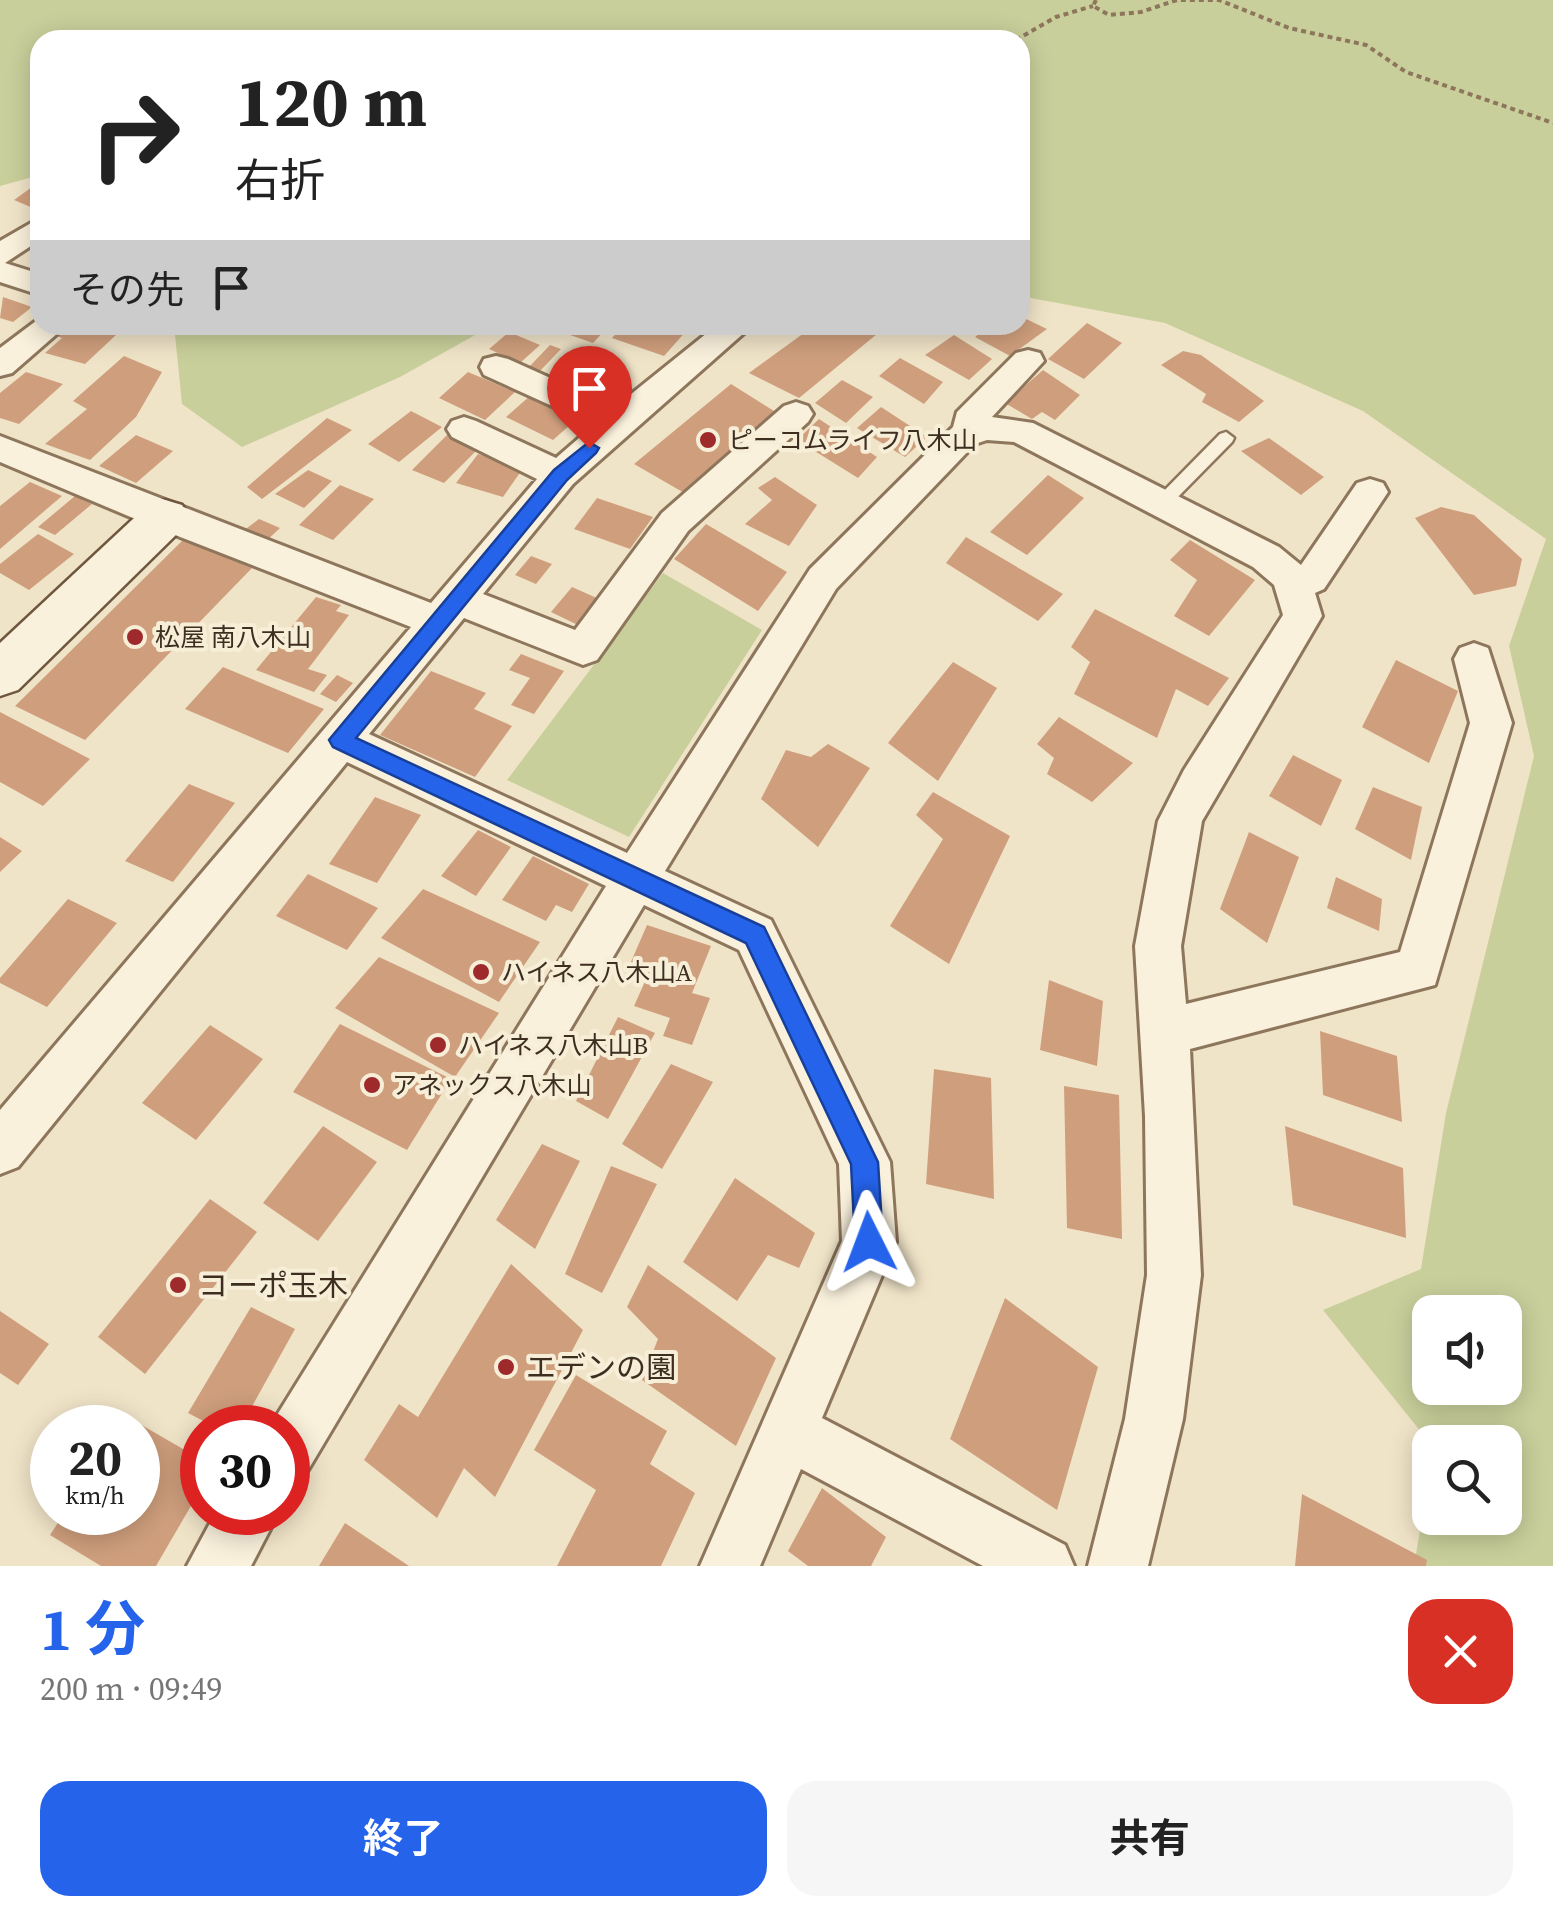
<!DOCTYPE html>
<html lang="ja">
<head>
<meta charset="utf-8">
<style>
  :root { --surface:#fff; --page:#f6f6f6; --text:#222; --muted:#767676; --accent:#2563eb }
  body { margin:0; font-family:"Source Serif 4","Noto Sans JP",serif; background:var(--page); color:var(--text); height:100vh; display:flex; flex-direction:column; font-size:38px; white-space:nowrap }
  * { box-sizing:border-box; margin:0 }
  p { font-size:32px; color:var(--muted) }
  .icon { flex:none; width:55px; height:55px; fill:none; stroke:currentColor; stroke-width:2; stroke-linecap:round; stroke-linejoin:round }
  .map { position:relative; height:1566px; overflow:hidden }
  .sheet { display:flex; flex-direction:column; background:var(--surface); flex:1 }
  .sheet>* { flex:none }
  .top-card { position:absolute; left:30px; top:30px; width:1000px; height:305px; border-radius:30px; box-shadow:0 5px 25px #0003; background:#fff; color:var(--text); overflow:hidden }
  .buttons { position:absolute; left:1412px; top:1295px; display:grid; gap:20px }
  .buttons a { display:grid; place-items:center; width:110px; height:110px; border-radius:20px; background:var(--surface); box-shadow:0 5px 25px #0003; font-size:50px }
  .speed { position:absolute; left:30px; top:1405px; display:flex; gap:20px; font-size:50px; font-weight:700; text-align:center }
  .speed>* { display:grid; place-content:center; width:130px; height:130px; border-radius:50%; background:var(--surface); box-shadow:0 5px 25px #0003; line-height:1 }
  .speed small { font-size:25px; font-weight:400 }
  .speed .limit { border:15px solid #d22; background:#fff; color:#111 }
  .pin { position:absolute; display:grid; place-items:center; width:85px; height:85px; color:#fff; margin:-102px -42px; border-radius:50% 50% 50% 0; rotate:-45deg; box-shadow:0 0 10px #0007 }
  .pin .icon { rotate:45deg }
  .me { position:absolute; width:110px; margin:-55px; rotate:357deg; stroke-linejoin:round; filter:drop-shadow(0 0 8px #0008) }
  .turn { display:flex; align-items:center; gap:35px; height:210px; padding:0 40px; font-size:45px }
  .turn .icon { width:130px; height:130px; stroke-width:2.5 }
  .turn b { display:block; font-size:70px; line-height:85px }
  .then { display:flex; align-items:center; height:95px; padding:0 40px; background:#0003; gap:20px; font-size:38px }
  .round { display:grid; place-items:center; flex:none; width:105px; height:105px; border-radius:30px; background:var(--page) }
  .head { display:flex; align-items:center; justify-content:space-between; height:170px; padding:0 40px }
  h1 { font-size:60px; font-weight:700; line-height:75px; color:var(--accent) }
  .primary-button { display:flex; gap:20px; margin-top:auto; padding:20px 40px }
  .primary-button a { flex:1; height:115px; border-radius:30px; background:var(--accent); color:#fff; font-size:40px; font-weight:700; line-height:115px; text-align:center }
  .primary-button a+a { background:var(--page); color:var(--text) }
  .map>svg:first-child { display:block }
</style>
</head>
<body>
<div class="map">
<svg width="1553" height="1566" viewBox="0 0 1553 1566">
  <rect width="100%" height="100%" fill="#f0e4c8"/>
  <path fill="#c9cf9b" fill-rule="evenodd" d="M0,0H1553V1566H1414L1430,1471V1518H1505V1442L1430,1443L1323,1310L1421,1269L1446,1113L1534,756L1509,646L1546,539L1363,411L1165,323L1020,296V40H40V175L0,186ZM1430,1312H1505V1388H1430Z
    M174,325H493L400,377L242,447L182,404Z
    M663,573L762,630L629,837L507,780Z"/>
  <path fill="#cf9f7d" d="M32,187L40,190V211L14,200Z
    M3,297L32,307L13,322L0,318Z
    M1020,316L1047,329L1010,356L975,337L991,325H1020Z
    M1087,323L1122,343L1084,379L1048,359Z
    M64,325H85L117,334L85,364L45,353L62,338L53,335Z
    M553,325H610L593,343L550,328Z
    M624,325H677L688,329L664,356L612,338Z
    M815,325H888L799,398L749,373Z
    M509,332L540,345L520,363L489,349Z
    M954,335L992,359L969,380L925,355Z
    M550,345L561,349L540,371L529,367Z
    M1183,351L1201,355L1264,401L1239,422L1202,402L1206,394L1161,365Z
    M124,356L162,372L136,417L90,460L45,444L87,409L73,401Z
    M900,358L943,382L924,404L879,376Z
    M586,359L627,374L612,391L571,376Z
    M1043,370L1080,395L1055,420L1042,412L1032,419L1005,403Z
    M26,372L63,384L19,424L0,418V393Z
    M468,372L515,392L485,420L439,398Z
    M842,380L873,397L846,423L815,403Z
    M731,384L782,416L686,494L634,464Z
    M531,395L578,418L553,440L506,417Z
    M881,407L927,437L905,457L857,428Z
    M411,411L442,427L399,462L368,444Z
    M327,418L352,430L262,499L247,487Z
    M819,419L877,457L858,478L797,440Z
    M449,433L481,446L444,483L412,470Z
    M136,435L173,451L136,483L99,466Z
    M1269,438L1324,477L1301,495L1241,451Z
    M478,454L524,467L503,497L456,483Z
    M308,470L332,481L304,508L275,494Z
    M1048,475L1084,498L1027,555L990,532Z
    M775,477L817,505L789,546L745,524L772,500L758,488Z
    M30,482L62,496L0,549V506Z
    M340,485L374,499L333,540L299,525Z
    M75,496L92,504L55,535L38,527Z
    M597,498L653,517L630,549L574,529Z
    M1441,507L1474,515L1522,559L1516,586L1474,595L1415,518Z
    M259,519L280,528L261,546L239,534Z
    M706,524L787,572L758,611L674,559Z
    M38,534L74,554L29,590L0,573V564Z
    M966,537L1063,594L1038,621L946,563Z
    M183,540L252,568L85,740L15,706Z
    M1190,540L1255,580L1209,636L1174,616L1197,580L1170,560Z
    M531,556L552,564L536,584L515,575Z
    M572,587L608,603L586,629L551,612Z
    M316,597L341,605L336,611L349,615L308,669L327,675L314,692L256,670Z
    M1095,609L1229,678L1208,706L1176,689L1157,738L1074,694L1090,662L1071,647Z
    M521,654L564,671L534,714L511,705L530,678L509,670Z
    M1396,660L1458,691L1429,763L1362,727Z
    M953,662L997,688L938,781L888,743Z
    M223,667L324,709L288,753L185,709Z
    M431,671L486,693L474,709L512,726L475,777L380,735Z
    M337,675L353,683L336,702L320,694Z
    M0,712L90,759L43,806L0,782Z
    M1059,717L1133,763L1092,802L1047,774L1054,758L1037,744Z
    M828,744L870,768L818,847L761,799L786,750L811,757Z
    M1293,755L1342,780L1321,826L1269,796Z
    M189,784L235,803L173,882L125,861Z
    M1373,787L1422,807L1411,860L1355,829Z
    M933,792L1010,836L949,964L890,926L943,839L916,815Z
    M375,797L421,815L377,883L329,864Z
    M478,830L511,847L476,896L441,876Z
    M1249,832L1299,857L1267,943L1220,909Z
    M0,837L22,851L0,872Z
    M533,856L589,884L572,912L556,905L546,921L502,900Z
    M308,874L378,908L347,950L276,916Z
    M1336,877L1382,899L1379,931L1327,908Z
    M423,889L540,942L499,1002L381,938Z
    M68,899L117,923L47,1007L0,983V978Z
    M647,925L711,946L692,993L710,998L692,1045L663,1036L670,1018L634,1006L647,977L627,971Z
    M379,957L499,1013L455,1077L335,1008Z
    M1049,980L1103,1001L1097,1066L1040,1050Z
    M618,1017L655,1033L608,1119L576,1101Z
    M340,1024L451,1079L407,1150L293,1092Z
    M210,1025L263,1059L196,1140L142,1103Z
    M1320,1031L1397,1056L1402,1122L1323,1095Z
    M671,1064L713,1082L662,1169L622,1144Z
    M934,1069L991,1078L994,1199L926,1184Z
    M1064,1086L1119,1095L1122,1239L1067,1228Z
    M323,1126L377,1162L318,1241L263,1203Z
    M1285,1126L1403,1168L1406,1238L1293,1205Z
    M542,1144L580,1161L535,1249L496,1220Z
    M611,1166L657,1184L602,1293L565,1274Z
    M735,1178L815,1233L799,1268L768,1255L737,1301L683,1262Z
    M210,1199L257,1232L145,1374L98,1337Z
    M511,1264L583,1330L495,1497L464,1468L437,1518L364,1460L399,1404L418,1417Z
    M648,1265L776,1358L736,1446L642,1380L658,1339L627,1307Z
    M1005,1298L1098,1367L1057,1510L950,1439Z
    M251,1307L295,1329L240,1428H217L188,1413Z
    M0,1311L49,1344L18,1385L0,1373Z
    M576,1375L667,1431L650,1464L695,1493L661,1566H557L596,1490L534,1450Z
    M126,1416L202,1460V1487L156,1566H101L50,1535L65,1512H138V1428H119Z
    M822,1488L886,1537L871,1566H808L788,1551Z
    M1302,1494L1427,1560L1426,1566H1295Z
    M345,1523L409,1566H319Z"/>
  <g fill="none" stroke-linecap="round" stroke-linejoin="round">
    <defs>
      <path id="lane" d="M1226,432L1234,438L1232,442L1168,507H1156V499L1220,434Z"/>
      <path id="street" d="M38,219L40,240L5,263L40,274V295L0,282V241Z
        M40,318V325H67L12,373L0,376V348Z
        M717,325H753L573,484L483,594L575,630L662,513L784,406L796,402L808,406L813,414L808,422L688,531L597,660L583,665L464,618L369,734L627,853L810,569L953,427L957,412L1016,353L1028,350L1040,353L1044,361L992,417L1033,423L1279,547L1301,565L1357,483L1370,479L1383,483L1388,492L1324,589L1315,593L1322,616L1202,821L1181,946L1186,1004L1400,952L1470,723L1454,659L1460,648L1474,643L1488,648L1512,723L1435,985L1190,1049L1201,1275L1183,1419L1148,1566H1088L1125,1419L1147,1275L1145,1116L1135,946L1158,821L1184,770L1283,615L1274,585L1253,567L1014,442L987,440L975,444L836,589L665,871L771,920L890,1162L896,1242L822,1418L1065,1545L1074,1566H983L801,1469L760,1566H700L842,1241L839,1164L739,950L644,905L308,1470L288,1479V1428H269L606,886L347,762L18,1167L0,1174V1110L411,627L152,526L0,462V436L431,603L537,479L452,437L447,429L452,421L464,417L476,421L556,458L594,425L484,375L480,367L484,359L496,356L508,359L615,407Z
        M216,1512H279L251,1566H187Z"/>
      <path id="secondary" d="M165,500L182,505L189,517L182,529L18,690L0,696V643L148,505Z"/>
    </defs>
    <use href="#lane" stroke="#8d765c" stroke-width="5"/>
    <use href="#street" stroke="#8d765c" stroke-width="6"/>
    <use href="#secondary" stroke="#6f573f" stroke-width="5"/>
    <path stroke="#8d765c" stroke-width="4" stroke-dasharray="5 4" stroke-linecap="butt" d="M1096,0L1093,6L1109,15L1141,12L1177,0H1219L1289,28L1366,45L1406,72L1553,123
      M1016,40L1056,17L1093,6"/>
    <use href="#lane" fill="#faf1dc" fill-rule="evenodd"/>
    <use href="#street" fill="#faf1dc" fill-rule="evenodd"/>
    <use href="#secondary" fill="#faf1dc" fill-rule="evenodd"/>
  </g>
  <path fill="#2563eb" stroke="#184099" stroke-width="2.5" d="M589,442L599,448L596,453L567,480L356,738L764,927L878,1162L883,1242L879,1252L869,1256L859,1252L855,1242L851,1164L746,943L333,747L329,740L554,470Z"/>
  <g fill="#9e2a2b" stroke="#f7eed8" stroke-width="4">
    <circle cx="708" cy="440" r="10"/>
    <circle cx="135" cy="637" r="10"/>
    <circle cx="481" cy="972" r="10"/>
    <circle cx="438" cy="1045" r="10"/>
    <circle cx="372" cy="1085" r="10"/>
    <circle cx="178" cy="1285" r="10"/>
    <circle cx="506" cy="1367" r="10"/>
  </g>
  <g text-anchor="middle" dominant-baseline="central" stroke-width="8" stroke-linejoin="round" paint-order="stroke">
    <g font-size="25" fill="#3d2e20" stroke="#f7eed8" text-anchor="start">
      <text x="728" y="440">ピーコムライフ八木山</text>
      <text x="155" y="637">松屋 南八木山</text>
      <text x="501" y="972">ハイネス八木山A</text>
      <text x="458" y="1045">ハイネス八木山B</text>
      <text x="392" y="1085">アネックス八木山</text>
    </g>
    <g font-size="30" fill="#3d2e20" stroke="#f7eed8" text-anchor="start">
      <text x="198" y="1285">コーポ玉木</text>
      <text x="526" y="1367">エデンの園</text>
    </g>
  </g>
</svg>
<div class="buttons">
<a><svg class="icon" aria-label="sound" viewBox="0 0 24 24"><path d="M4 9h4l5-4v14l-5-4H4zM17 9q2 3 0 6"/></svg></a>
<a><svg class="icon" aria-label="search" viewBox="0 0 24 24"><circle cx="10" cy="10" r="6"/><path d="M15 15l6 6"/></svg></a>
</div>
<div class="speed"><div>20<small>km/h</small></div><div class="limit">30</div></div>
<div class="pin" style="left:589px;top:448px;background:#d93025"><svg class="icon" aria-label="arrive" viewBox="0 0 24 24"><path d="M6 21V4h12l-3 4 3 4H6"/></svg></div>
<svg class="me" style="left:869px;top:1242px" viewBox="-20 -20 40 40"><path d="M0-17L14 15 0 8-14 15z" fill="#2563eb" stroke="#fff" stroke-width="4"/></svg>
<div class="top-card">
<div class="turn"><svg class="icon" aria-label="right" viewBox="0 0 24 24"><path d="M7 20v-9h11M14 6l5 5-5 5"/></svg><div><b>120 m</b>右折</div></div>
<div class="then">その先<svg class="icon" aria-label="arrive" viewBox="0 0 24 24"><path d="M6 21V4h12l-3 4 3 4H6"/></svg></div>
</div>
</div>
<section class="sheet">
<div class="head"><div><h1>1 分</h1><p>200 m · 09:49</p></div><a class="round" style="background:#d93025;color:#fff"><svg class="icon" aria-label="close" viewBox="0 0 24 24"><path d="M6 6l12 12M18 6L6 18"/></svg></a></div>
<div class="primary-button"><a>終了</a><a>共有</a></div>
</section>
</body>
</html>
